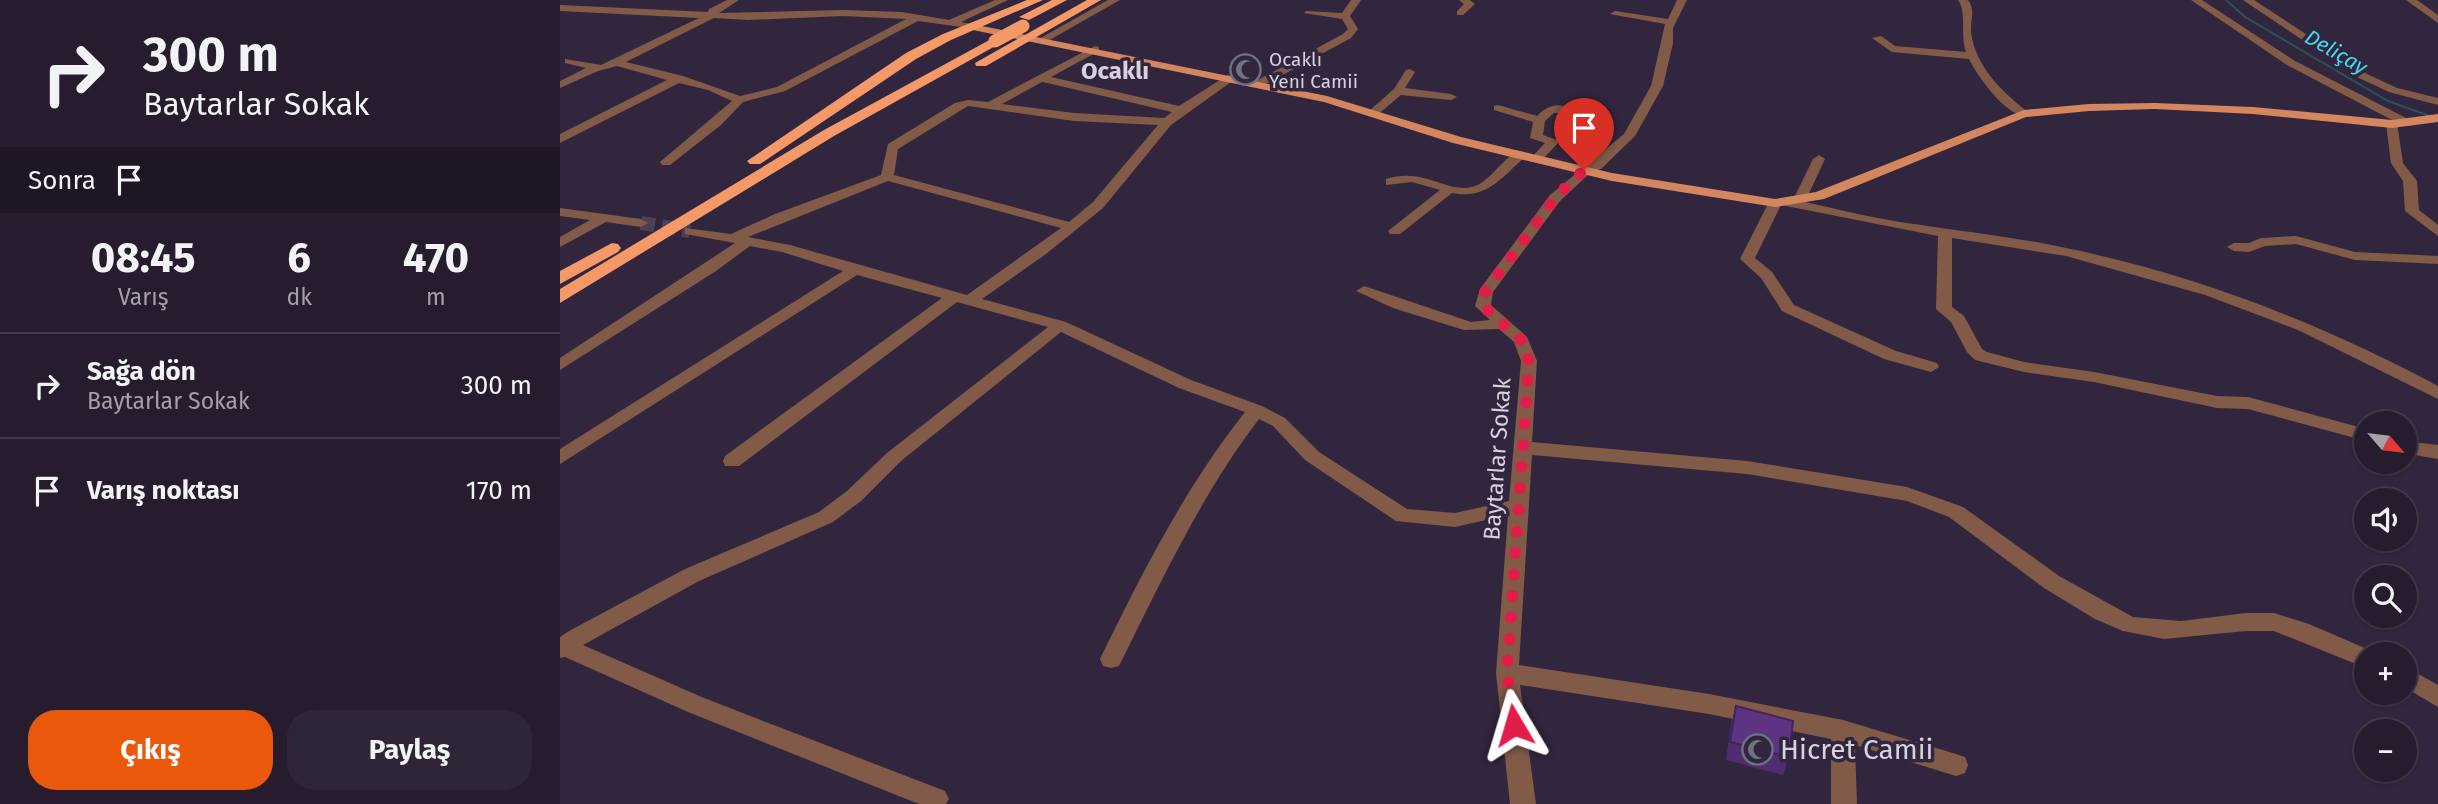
<!DOCTYPE html>
<html lang="tr">
<head>
<meta charset="utf-8">
<style>
  :root { --surface:#261c2e; --page:#2e2536; --text:#f1f3f6; --muted:#a4a1aa; --line:#423a4a; --accent:#ea580c }
  body { margin:0; font-family:"Fira Sans",sans-serif; background:var(--page); color:var(--text); height:100vh; display:flex; flex-direction:column; font-size:26px; white-space:nowrap }
  * { box-sizing:border-box; margin:0 }
  p { font-size:23px; color:var(--muted) }
  .icon { flex:none; width:38px; height:38px; fill:none; stroke:currentColor; stroke-width:2; stroke-linecap:round; stroke-linejoin:round }
  .map { position:relative; flex:1; overflow:hidden }
  .panel { display:flex; flex-direction:column; background:var(--surface); width:560px }
  .panel>* { flex:none }
  .hud { background:#261c2e; color:var(--text); overflow:hidden }
  .needle { width:46px; rotate:118deg }
  .controls { position:absolute; left:1794px; top:411px; display:grid; gap:14px }
  .controls a { display:grid; place-items:center; width:63px; height:63px; border-radius:50%; background:var(--surface); box-shadow:0 2px 5px #0004,0 0 0 2px var(--line); font-size:35px }
  .pin { position:absolute; display:grid; place-items:center; width:60px; height:60px; color:#fff; margin:-72px -30px; border-radius:50% 50% 50% 0; rotate:-45deg; box-shadow:0 0 7px #0007 }
  .pin .icon { rotate:45deg }
  .me { position:absolute; width:77px; margin:-38px; rotate:353deg; stroke-linejoin:round; filter:drop-shadow(0 0 5px #0008) }
  .turn { display:flex; align-items:center; gap:24px; height:147px; padding:0 28px; font-size:32px }
  .turn .icon { width:91px; height:91px; stroke-width:2.5 }
  .turn b { display:block; font-size:49px; line-height:60px }
  .then { display:flex; align-items:center; height:66px; padding:0 28px; background:#0003; gap:14px; font-size:26px }
  .eta { display:flex; justify-content:space-evenly; align-items:center; height:119px; text-align:center }
  .eta b { font-size:42px; font-weight:700; line-height:49px }
  .cta { display:flex; gap:14px; margin-top:auto; padding:14px 28px }
  .cta a { flex:1; height:80px; border-radius:28px; background:var(--accent); color:#fff; font-size:28px; font-weight:700; line-height:80px; text-align:center }
  .cta a+a { background:var(--page); color:var(--text) }
  ul { padding:0; list-style:none }
  li { display:flex; align-items:center; gap:21px; height:105px; padding:0 28px; border-top:2px solid var(--line) }
  li div { flex:1 }
  li b { display:block; font-size:26px }
  li em { font-style:normal }
  main { display:flex; flex:1; min-height:0 }
  .map>svg:first-child { display:block }
</style>
</head>
<body>
<main>
<section class="panel">
<div class="hud">
<div class="turn"><svg class="icon" aria-label="right" viewBox="0 0 24 24"><path d="M7 20v-9h11M14 6l5 5-5 5"/></svg><div><b>300 m</b>Baytarlar Sokak</div></div>
<div class="then">Sonra<svg class="icon" aria-label="arrive" viewBox="0 0 24 24"><path d="M6 21V4h12l-3 4 3 4H6"/></svg></div>
</div>
<div class="eta">
<div><b>08:45</b><p>Varış</p></div>
<div><b>6</b><p>dk</p></div>
<div><b>470</b><p>m</p></div>
</div>
<ul>
<li><svg class="icon" aria-label="right" viewBox="0 0 24 24"><path d="M7 20v-9h11M14 6l5 5-5 5"/></svg><div><b>Sağa dön</b><p>Baytarlar Sokak</p></div><em>300 m</em></li>
<li><svg class="icon" aria-label="arrive" viewBox="0 0 24 24"><path d="M6 21V4h12l-3 4 3 4H6"/></svg><div><b>Varış noktası</b></div><em>170 m</em></li>
</ul>
<div class="cta"><a>Çıkış</a><a>Paylaş</a></div>
</section>
<div class="map">
<svg width="1878" height="804" viewBox="0 0 1878 804">
  <rect width="100%" height="100%" fill="#32263e"/>
  <g fill="none" stroke-linecap="round" stroke-linejoin="round">
    <path stroke="#27545c" stroke-width="2" d="M1666,0L1685,17L1828,101L1878,119"/>
    <path stroke="#4b4056" stroke-width="14" stroke-dasharray="14 7" stroke-linecap="butt" d="M81,223L130,231"/>
    <path fill="#815b48" fill-rule="evenodd" d="M167,0H179L159,13L283,10L342,12L389,20L435,0H448L401,22L416,25V29L358,21L225,91L183,102L161,125L110,165H102L100,162L172,101L148,90L119,83L0,143V134L107,80L57,66L38,71L0,88V81L26,68L5,63V59L41,65L139,18L0,11V5L148,12L149,9ZM283,16L346,19L217,87L180,96L123,76L66,62L154,18L188,20Z
      M548,0H560L486,42L477,40Z
      M791,0H801L790,16L798,29L791,38L704,85H696V81L783,34L788,29L782,19L744,13L746,11L782,13Z
      M899,0H910L915,4L903,15H897V11L904,4Z
      M1117,0H1127L1113,28V43L1103,86L1075,136L1041,169L1029,174L1000,201L933,292L931,305L967,337L977,361L972,442L1187,461L1347,487L1403,507L1499,576L1573,617L1621,621L1686,613H1714L1749,624L1814,652L1815,654H1806V668L1714,631H1686L1604,639L1563,631L1535,619L1484,588L1389,517L1347,501L1187,474L972,455L959,665L1149,694L1283,720L1396,754L1405,757L1408,765L1405,773L1396,776L1295,745L1297,804H1271V739L1149,714L960,685L976,804H950L936,673L948,515L895,527L836,521L745,460L713,426L699,419C641,495 602,580 559,666L551,668L543,666L540,659C582,573 625,488 685,412L619,388L501,332L341,461L301,501L273,522L139,581L23,645L144,698L385,791L389,799L386,804H359L128,712L5,657L0,658V637L9,631L125,569L259,512L287,491L327,453L488,327L397,302L179,466H165L163,461L165,456L382,298L297,275L0,464V449L283,271L222,252L190,246L156,271L0,370V358L175,243L125,234V228L171,234L215,214L321,175L328,144L395,103L408,100L428,102L535,46L539,47V51L491,77L619,106L668,75L678,77L611,125L543,208L486,254L422,299L506,322L631,380L702,406L725,418L759,452L847,509L895,513L949,501L961,361L954,342L939,329L904,330L833,308L796,291L804,286L911,322L930,320L915,306L920,289L990,195L1064,134L1091,86L1105,24L1050,14L1055,11L1108,19ZM482,82H483L612,112L604,118L514,113L442,104ZM408,106L514,121L598,125L533,202L509,222L334,175L338,149ZM328,181L501,228L407,295L230,245L188,237Z
      M1398,0H1408C1416,11 1410,20 1411,32C1415,66 1442,92 1468,112V116C1448,119 1417,76 1409,59L1332,52L1312,38L1321,36L1335,46L1406,52C1400,34 1407,12 1398,0Z
      M1631,0H1642L1735,61L1850,120V126L1837,123L1843,163L1857,181L1859,210L1878,225V236L1845,211L1843,181L1831,163L1826,124L1832,120L1727,65Z
      M1683,0H1694L1807,74L1837,88L1878,98V105L1829,92L1799,78Z
      M1846,0H1857L1878,15V23Z
      M850,69L855,72L845,88L891,94L897,97L891,100L841,95L817,115H809V111L834,89L846,70Z
      M938,105L977,116C987,106 999,101 1011,110L1005,114L994,113L985,121L983,135L1000,141L980,162L976,163L970,159L985,143L970,138L973,122L934,110V106Z
      M960,151L964,152V158C941,178 926,200 892,193L840,234H830L828,231L880,190L852,182L826,185V179C864,167 885,193 912,187C930,183 942,157 960,151Z
      M1259,155L1265,159L1245,202C1281,210 1317,219 1354,224C1405,232 1456,237 1506,248C1637,275 1760,323 1878,386V399L1738,330L1645,295L1506,256L1392,238V307L1404,316L1422,349L1427,352L1464,362L1534,372L1657,396L1688,397L1806,429V441L1688,409L1657,408L1534,382L1464,372L1415,360L1407,352L1391,322L1376,309L1378,236L1221,205L1195,258L1212,272L1234,305L1336,351L1377,363L1379,367L1371,372L1324,359L1222,311L1201,278L1180,259L1210,200H1233L1253,159Z
      M0,208L81,219L88,223L81,227L46,222L0,247V237L30,220L0,216Z
      M1736,236L1795,252L1878,256V264L1795,260L1736,244L1705,246L1689,252L1674,251L1667,247L1674,243H1689L1701,238Z
      M1844,441L1878,445V459L1844,453Z
      M1844,666L1878,685V707L1844,687Z"/>
    <path fill="#d4875f" fill-rule="evenodd" d="M412,24L767,96L901,137L1052,173L1215,199L1256,192L1464,110L1529,104L1595,103L1693,107L1832,120L1878,114V122L1832,128L1693,114L1595,109L1529,111L1466,117L1264,199L1215,207L1052,181L893,143L764,102L408,29V25Z"/>
    <path fill="#f49967" fill-rule="evenodd" d="M467,0H483L391,40L356,59L200,164H190L187,161L346,53L383,34Z
      M492,0H507L469,20L459,17Z
      M527,0H541L426,66H416L415,63Z
      M435,37L439,38V44L274,136L0,303V289L264,130Z
      M52,243L58,244L61,248L58,252L0,284V271Z"/>
    <path stroke="#f49967" stroke-width="13" d="M435,41L463,26"/>
  </g>
  <path fill="#502d70" d="M1176,706L1229,757L1223,775L1166,760L1171,724Z"/>
  <path fill="#5d3482" stroke="#41245b" stroke-width="2" d="M1176,706L1233,721L1229,757L1170,742Z"/>
  <g fill="none" stroke-linecap="round" stroke-linejoin="round">
    <path stroke="#e11d48" stroke-width="12" stroke-dasharray="0 21.6" d="M954,725L947,673L969,361L961,340L923,306L925,292L995,198L1024,170"/>
  </g>
  <defs>
    <symbol id="mosque-ring" viewBox="-11 -11 22 22"><circle r="9.5" fill="#32263e" stroke="#6b7280" stroke-width="1.5"/><path d="M3.5-4.9A6 6 0 1 0 3.5 4.9A5 5 0 1 1 3.5-4.9Z" fill="#6b7280"/></symbol>
  </defs>
  <g fill-rule="evenodd">
    <use href="#mosque-ring" x="668" y="52" width="35" height="35"/>
    <use href="#mosque-ring" x="1180" y="732" width="35" height="35"/>
  </g>
  <g text-anchor="middle" dominant-baseline="central" stroke-width="7" stroke-linejoin="round" paint-order="stroke">
    <g font-size="19" fill="#d7d1e0" stroke="#32263e" text-anchor="start">
      <text x="709" y="59">Ocaklı<tspan x="709" dy="22">Yeni Camii</tspan></text>
    </g>
    <g font-size="21" font-style="italic" fill="#41daf0" stroke="#32263e">
      <text transform="translate(1776 52) rotate(30)">Deliçay</text>
    </g>
    <g font-size="23" fill="#d7d1e0" stroke="#32263e">
      <text transform="translate(937 459) rotate(-86)">Baytarlar Sokak</text>
    </g>
    <g font-size="24" font-weight="bold" fill="#d7d1e0" stroke="#32263e">
      <text x="555" y="71">Ocaklı</text>
    </g>
    <g font-size="28" fill="#d7d1e0" stroke="#32263e" text-anchor="start">
      <text x="1220" y="749">Hicret Camii</text>
    </g>
  </g>
</svg>
<div class="controls">
<a><svg class="needle" viewBox="-14 -14 28 28"><path d="M0-13l5 13h-10z" fill="#e53935"/><path d="M0 13l5-13h-10z" fill="#a4a1aa"/></svg></a>
<a><svg class="icon" aria-label="sound" viewBox="0 0 24 24"><path d="M4 9h4l5-4v14l-5-4H4zM17 9q2 3 0 6"/></svg></a>
<a><svg class="icon" aria-label="search" viewBox="0 0 24 24"><circle cx="10" cy="10" r="6"/><path d="M15 15l6 6"/></svg></a>
<a>+</a>
<a>−</a>
</div>
<div class="pin" style="left:1024px;top:170px;background:#d93025"><svg class="icon" aria-label="arrive" viewBox="0 0 24 24"><path d="M6 21V4h12l-3 4 3 4H6"/></svg></div>
<svg class="me" style="left:954px;top:725px" viewBox="-20 -20 40 40"><path d="M0-17L14 15 0 8-14 15z" fill="#e11d48" stroke="#fff" stroke-width="4"/></svg>
</div>
</main>
</body>
</html>
